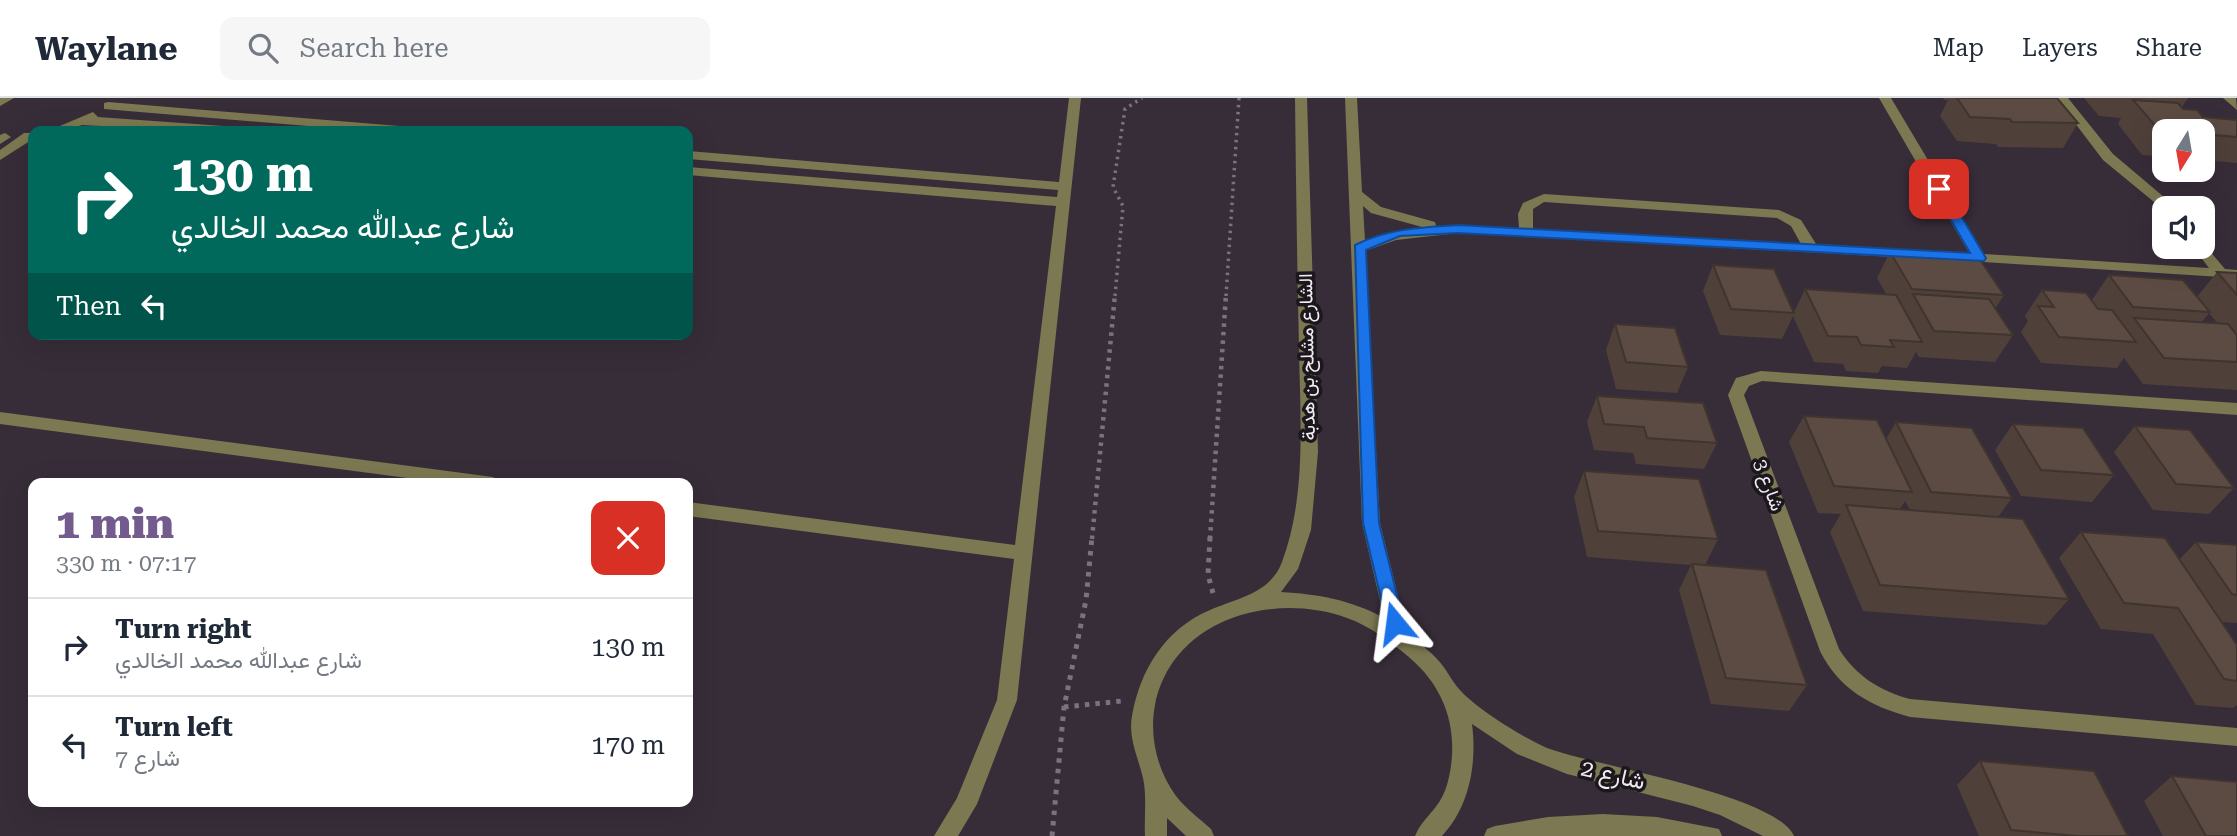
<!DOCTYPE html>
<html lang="en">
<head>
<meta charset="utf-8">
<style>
  :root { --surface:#fff; --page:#f6f6f7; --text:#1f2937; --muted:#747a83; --line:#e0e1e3; --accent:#735c8d }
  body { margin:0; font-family:"Roboto Serif",Vazirmatn,serif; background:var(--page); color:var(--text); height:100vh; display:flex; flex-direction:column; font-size:26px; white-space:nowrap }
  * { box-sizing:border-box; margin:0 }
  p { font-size:23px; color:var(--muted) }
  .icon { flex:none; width:38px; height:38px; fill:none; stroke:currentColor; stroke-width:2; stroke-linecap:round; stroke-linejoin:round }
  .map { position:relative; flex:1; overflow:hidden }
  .sheet { position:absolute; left:28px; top:380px; width:665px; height:329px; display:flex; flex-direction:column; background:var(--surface); border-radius:14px; box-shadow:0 7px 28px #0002 }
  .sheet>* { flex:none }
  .hud { position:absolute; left:28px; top:28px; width:665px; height:214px; border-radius:14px; box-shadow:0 7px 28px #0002; background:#00695c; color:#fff; overflow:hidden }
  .needle { width:46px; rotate:191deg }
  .fabs { position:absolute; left:2152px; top:21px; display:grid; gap:14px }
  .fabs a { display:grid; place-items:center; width:63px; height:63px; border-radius:14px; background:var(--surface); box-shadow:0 7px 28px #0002; font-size:35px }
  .pin { position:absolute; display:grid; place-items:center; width:60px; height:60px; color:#fff; margin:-30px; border-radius:14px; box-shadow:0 4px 10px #0006 }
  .me { position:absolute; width:77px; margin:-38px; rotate:344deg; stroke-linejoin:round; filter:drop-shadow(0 0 5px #0008) }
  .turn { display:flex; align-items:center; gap:24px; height:147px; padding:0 28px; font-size:32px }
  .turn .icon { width:91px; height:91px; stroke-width:2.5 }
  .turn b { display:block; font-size:49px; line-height:60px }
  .then { display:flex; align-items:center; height:66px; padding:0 28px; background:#0003; gap:14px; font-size:26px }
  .round { display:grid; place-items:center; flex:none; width:74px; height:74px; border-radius:14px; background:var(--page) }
  .summary { display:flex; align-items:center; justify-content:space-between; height:119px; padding:0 28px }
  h1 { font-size:42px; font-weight:800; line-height:52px; color:var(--accent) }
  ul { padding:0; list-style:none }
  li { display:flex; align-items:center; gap:21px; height:98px; padding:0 28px; border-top:2px solid var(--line) }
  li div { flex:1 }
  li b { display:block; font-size:26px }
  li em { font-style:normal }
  header { display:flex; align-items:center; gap:42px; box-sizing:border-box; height:98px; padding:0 35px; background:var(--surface); border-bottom:2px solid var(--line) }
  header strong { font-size:33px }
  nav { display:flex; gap:38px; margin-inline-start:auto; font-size:24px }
  .search { width:490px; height:63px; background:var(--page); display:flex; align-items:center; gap:18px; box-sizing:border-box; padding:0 24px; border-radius:14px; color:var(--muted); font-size:26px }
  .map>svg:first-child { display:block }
</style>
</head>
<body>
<header>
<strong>Waylane</strong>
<div class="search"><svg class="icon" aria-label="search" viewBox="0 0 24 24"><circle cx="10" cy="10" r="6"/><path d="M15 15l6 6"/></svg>Search here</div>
<nav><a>Map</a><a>Layers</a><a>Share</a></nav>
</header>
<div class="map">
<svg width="2237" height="738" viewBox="0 0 2237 738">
  <rect width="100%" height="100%" fill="#372d39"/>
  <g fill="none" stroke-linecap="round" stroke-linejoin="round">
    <path stroke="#7b727d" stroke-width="3.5" stroke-dasharray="2.5 4.5" stroke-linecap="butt" d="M1115,198L1123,108L1113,89L1125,11L1142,0
      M1226,198L1239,0"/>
    <path stroke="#7b727d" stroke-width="4.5" stroke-dasharray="3.5 5" stroke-linecap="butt" d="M1092,441L1115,196
      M1210,441L1226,196"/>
    <path stroke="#7b727d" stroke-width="5" stroke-dasharray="4.5 6" stroke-linecap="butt" d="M1210,439L1208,477L1213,495
      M1064,609L1122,603
      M1052,738L1064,609L1086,502L1092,439"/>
    <path fill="#7c7851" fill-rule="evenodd" d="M0,0H14L0,8Z
      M1069,0H1081L1017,602L977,706L958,738H934L957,700L997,602L1014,461L688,418V404L1015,447L1056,108L688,77V69L1057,99L1058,92L688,61V53L1059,84Z
      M1295,0H1307L1318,354L1311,432L1298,471L1281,494C1317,496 1352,502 1384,520L1362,425L1345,0H1357L1362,94L1381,109L1435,124L1436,128L1519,130L1518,116L1523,105L1544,96L1779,112L1801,122L1816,146L1912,152L1919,156L1912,160L1458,135L1396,142L1365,153L1380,425L1404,522C1410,529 1413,538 1418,543C1423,549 1431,554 1437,561C1446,570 1451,582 1459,591C1474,609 1525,641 1547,650C1595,668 1775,696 1794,738H1763L1720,717L1693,708L1567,676L1517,656L1472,626C1477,665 1470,708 1442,738H1415C1425,715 1442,712 1449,679C1459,633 1446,591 1410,560C1391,544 1370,528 1347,520C1272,493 1172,521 1155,607C1149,638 1157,672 1176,698C1186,711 1199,720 1211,731L1214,738H1186L1167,720V738H1145C1144,720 1147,698 1143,680C1138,659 1128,640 1132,618C1140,572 1165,531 1210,512C1237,500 1270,496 1282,464C1307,397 1300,320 1299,249C1297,166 1296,83 1295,0ZM1544,104L1777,120L1791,128L1801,146L1533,131V111ZM1363,108L1371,115L1422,129L1365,143Z
      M1879,0H1891L1984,156L2209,170L2193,149H2203V145L2225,171L2237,172V180L1953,162V156L1969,155Z
      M2056,0H2068L2113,56L2177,110H2165V113L2103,62Z
      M2223,0H2236L2237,12Z
      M108,4L411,29L417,33H368L104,11V5Z
      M93,14L98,19L237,29L243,33H194L82,27L65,33H48Z
      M5,35L11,39L0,46V37Z
      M24,35H33V41L0,62V52Z
      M1761,273L2237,305V317L1762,283L1749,288L1744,297L1839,551C1856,578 1880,593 1910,601L2237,630V648L1910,619C1870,608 1839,591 1820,553L1728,297L1736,280Z
      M0,314L493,379L502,385H445L0,326Z
      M1603,716L1657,719L1719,731L1722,738H1484L1487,731L1495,728L1548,719Z"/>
  </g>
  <path fill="#4f403a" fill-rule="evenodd" d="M1943,0H2056L2078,25L2063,50L1998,49L1996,46L1957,43L1940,18L1948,2H1944Z
    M2084,0H2188L2182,9L2183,11L2203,19L2237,22V65L2203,62V33H2165V59L2142,57L2118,26L2121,20L2099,18Z
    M1890,154L2004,197L1995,211L2013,237L1995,264L1919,259L1916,254L1907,270L1882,268L1878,275L1846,273L1843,266L1814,264L1793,218L1782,241L1720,237L1703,193L1713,167L1794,214L1805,191L1886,196L1877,180Z
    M2217,174L2237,175V292L2143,286L2124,260L2117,270L2041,265L2021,234L2028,223L2025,218L2042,192L2092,202L2109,177L2197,199ZM2209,215L2218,226L2201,225Z
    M1615,226L1688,269L1677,295L1616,291L1606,252Z
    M1597,298L1717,345L1704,371L1636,366L1633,355L1594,352L1587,324Z
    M1804,318L1886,341L1896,324L2012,400L1998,419L2069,501L2046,527L1863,513L1830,434L1841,416L1818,415L1789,344ZM1905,403L1910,412L1900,411Z
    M2013,326L2114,377L2092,404L2021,398L1995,352Z
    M2135,328L2234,390L2209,416L2153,412L2114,354Z
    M1584,373L1718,441L1705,467L1807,587L1789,613L1711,606L1679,492L1691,467L1587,459L1574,399Z
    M2081,434L2180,461L2196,444L2237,447V525L2221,524L2237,547V607L2233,610L2196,607L2153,536L2101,531L2059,460Z
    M1980,663L2128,738H1979L1957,687Z
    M2172,678L2237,738H2163L2144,703Z"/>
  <path fill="#5c4b43" stroke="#40342f" stroke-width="2" d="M1957,0H2057L2078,25L2012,24L2010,21L1970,19Z
    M2133,2L2178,5L2183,11L2197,12L2203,19L2237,22V39L2203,36V33L2159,32Z
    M1890,154L1979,160L2004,197L1912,191Z
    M1713,167L1774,171L1794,215L1731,211Z
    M2217,174L2237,175V197Z
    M2109,177L2183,182L2210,214L2133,209Z
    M1805,191L1896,197L1922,244L1890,242L1894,249L1861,247L1857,239L1828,238Z
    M2042,192L2086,195L2098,211L2112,212L2136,244L2059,239L2038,208L2054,209Z
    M1913,196L1989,201L2013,237L1934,233Z
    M2134,220L2228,226L2237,237V264L2164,260Z
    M1615,226L1675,230L1688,269L1626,264Z
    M1597,298L1703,305L1717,345L1647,340L1644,329L1604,326Z
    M1804,318L1877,322L1912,394L1834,388Z
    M1896,324L1972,330L2012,400L1931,394Z
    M2013,326L2083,330L2114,377L2041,372Z
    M2135,328L2190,332L2234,390L2176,386Z
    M1584,373L1699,381L1718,441L1598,433Z
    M1846,407L2023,421L2069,501L1880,487Z
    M2081,434L2165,440L2237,547V583L2224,581L2178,510L2124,505Z
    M2196,444L2237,447V497L2232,496Z
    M1692,466L1766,472L1807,587L1726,580Z
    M1980,663L2094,673L2128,738H2077L2011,732Z
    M2172,678L2237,684V738H2206Z"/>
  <path fill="#1a73e8" stroke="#114b97" stroke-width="2" d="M1939,88L1945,91L1986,160L1984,163L1458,135L1400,138L1366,152L1379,425L1404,525L1401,530H1388L1363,425L1355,147C1389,130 1421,130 1458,127L1970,155L1933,91Z"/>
  <g text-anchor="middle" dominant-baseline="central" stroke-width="7" stroke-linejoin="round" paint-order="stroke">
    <g font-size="19" fill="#f2ebf4" stroke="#1c171d">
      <text transform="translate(1307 259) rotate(-91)">الشارع مشلح بن هدبة</text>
      <text transform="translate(1769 387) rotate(70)">شارع 3</text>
    </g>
    <g font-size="23" fill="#f2ebf4" stroke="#1c171d">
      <text transform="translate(1613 677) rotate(13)">شارع 2</text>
    </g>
  </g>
</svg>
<div class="fabs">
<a><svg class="needle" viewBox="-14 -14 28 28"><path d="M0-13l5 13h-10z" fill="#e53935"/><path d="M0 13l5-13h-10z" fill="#747a83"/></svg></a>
<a><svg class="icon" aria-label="sound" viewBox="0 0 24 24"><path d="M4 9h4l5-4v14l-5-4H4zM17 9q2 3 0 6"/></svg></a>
</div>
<div class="pin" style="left:1939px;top:91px;background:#d93025"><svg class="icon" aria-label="arrive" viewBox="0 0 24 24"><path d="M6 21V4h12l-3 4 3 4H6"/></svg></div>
<svg class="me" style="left:1395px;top:525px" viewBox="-20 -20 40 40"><path d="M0-17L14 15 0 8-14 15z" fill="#1a73e8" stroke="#fff" stroke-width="4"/></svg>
<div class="hud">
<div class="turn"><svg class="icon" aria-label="right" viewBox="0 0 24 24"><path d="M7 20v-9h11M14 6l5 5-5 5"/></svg><div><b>130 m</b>شارع عبدالله محمد الخالدي</div></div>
<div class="then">Then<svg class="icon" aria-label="left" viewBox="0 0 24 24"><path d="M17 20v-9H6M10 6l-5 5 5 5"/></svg></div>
</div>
<section class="sheet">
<div class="summary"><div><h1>1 min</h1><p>330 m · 07:17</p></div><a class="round" style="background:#d93025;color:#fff"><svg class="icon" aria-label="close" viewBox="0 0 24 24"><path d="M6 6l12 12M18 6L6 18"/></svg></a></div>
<ul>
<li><svg class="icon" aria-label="right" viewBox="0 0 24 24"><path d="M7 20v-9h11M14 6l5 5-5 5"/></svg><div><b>Turn right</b><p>شارع عبدالله محمد الخالدي</p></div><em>130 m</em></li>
<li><svg class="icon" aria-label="left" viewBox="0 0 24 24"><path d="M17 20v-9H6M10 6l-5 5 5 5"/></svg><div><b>Turn left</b><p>شارع 7</p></div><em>170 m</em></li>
</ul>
</section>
</div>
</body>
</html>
